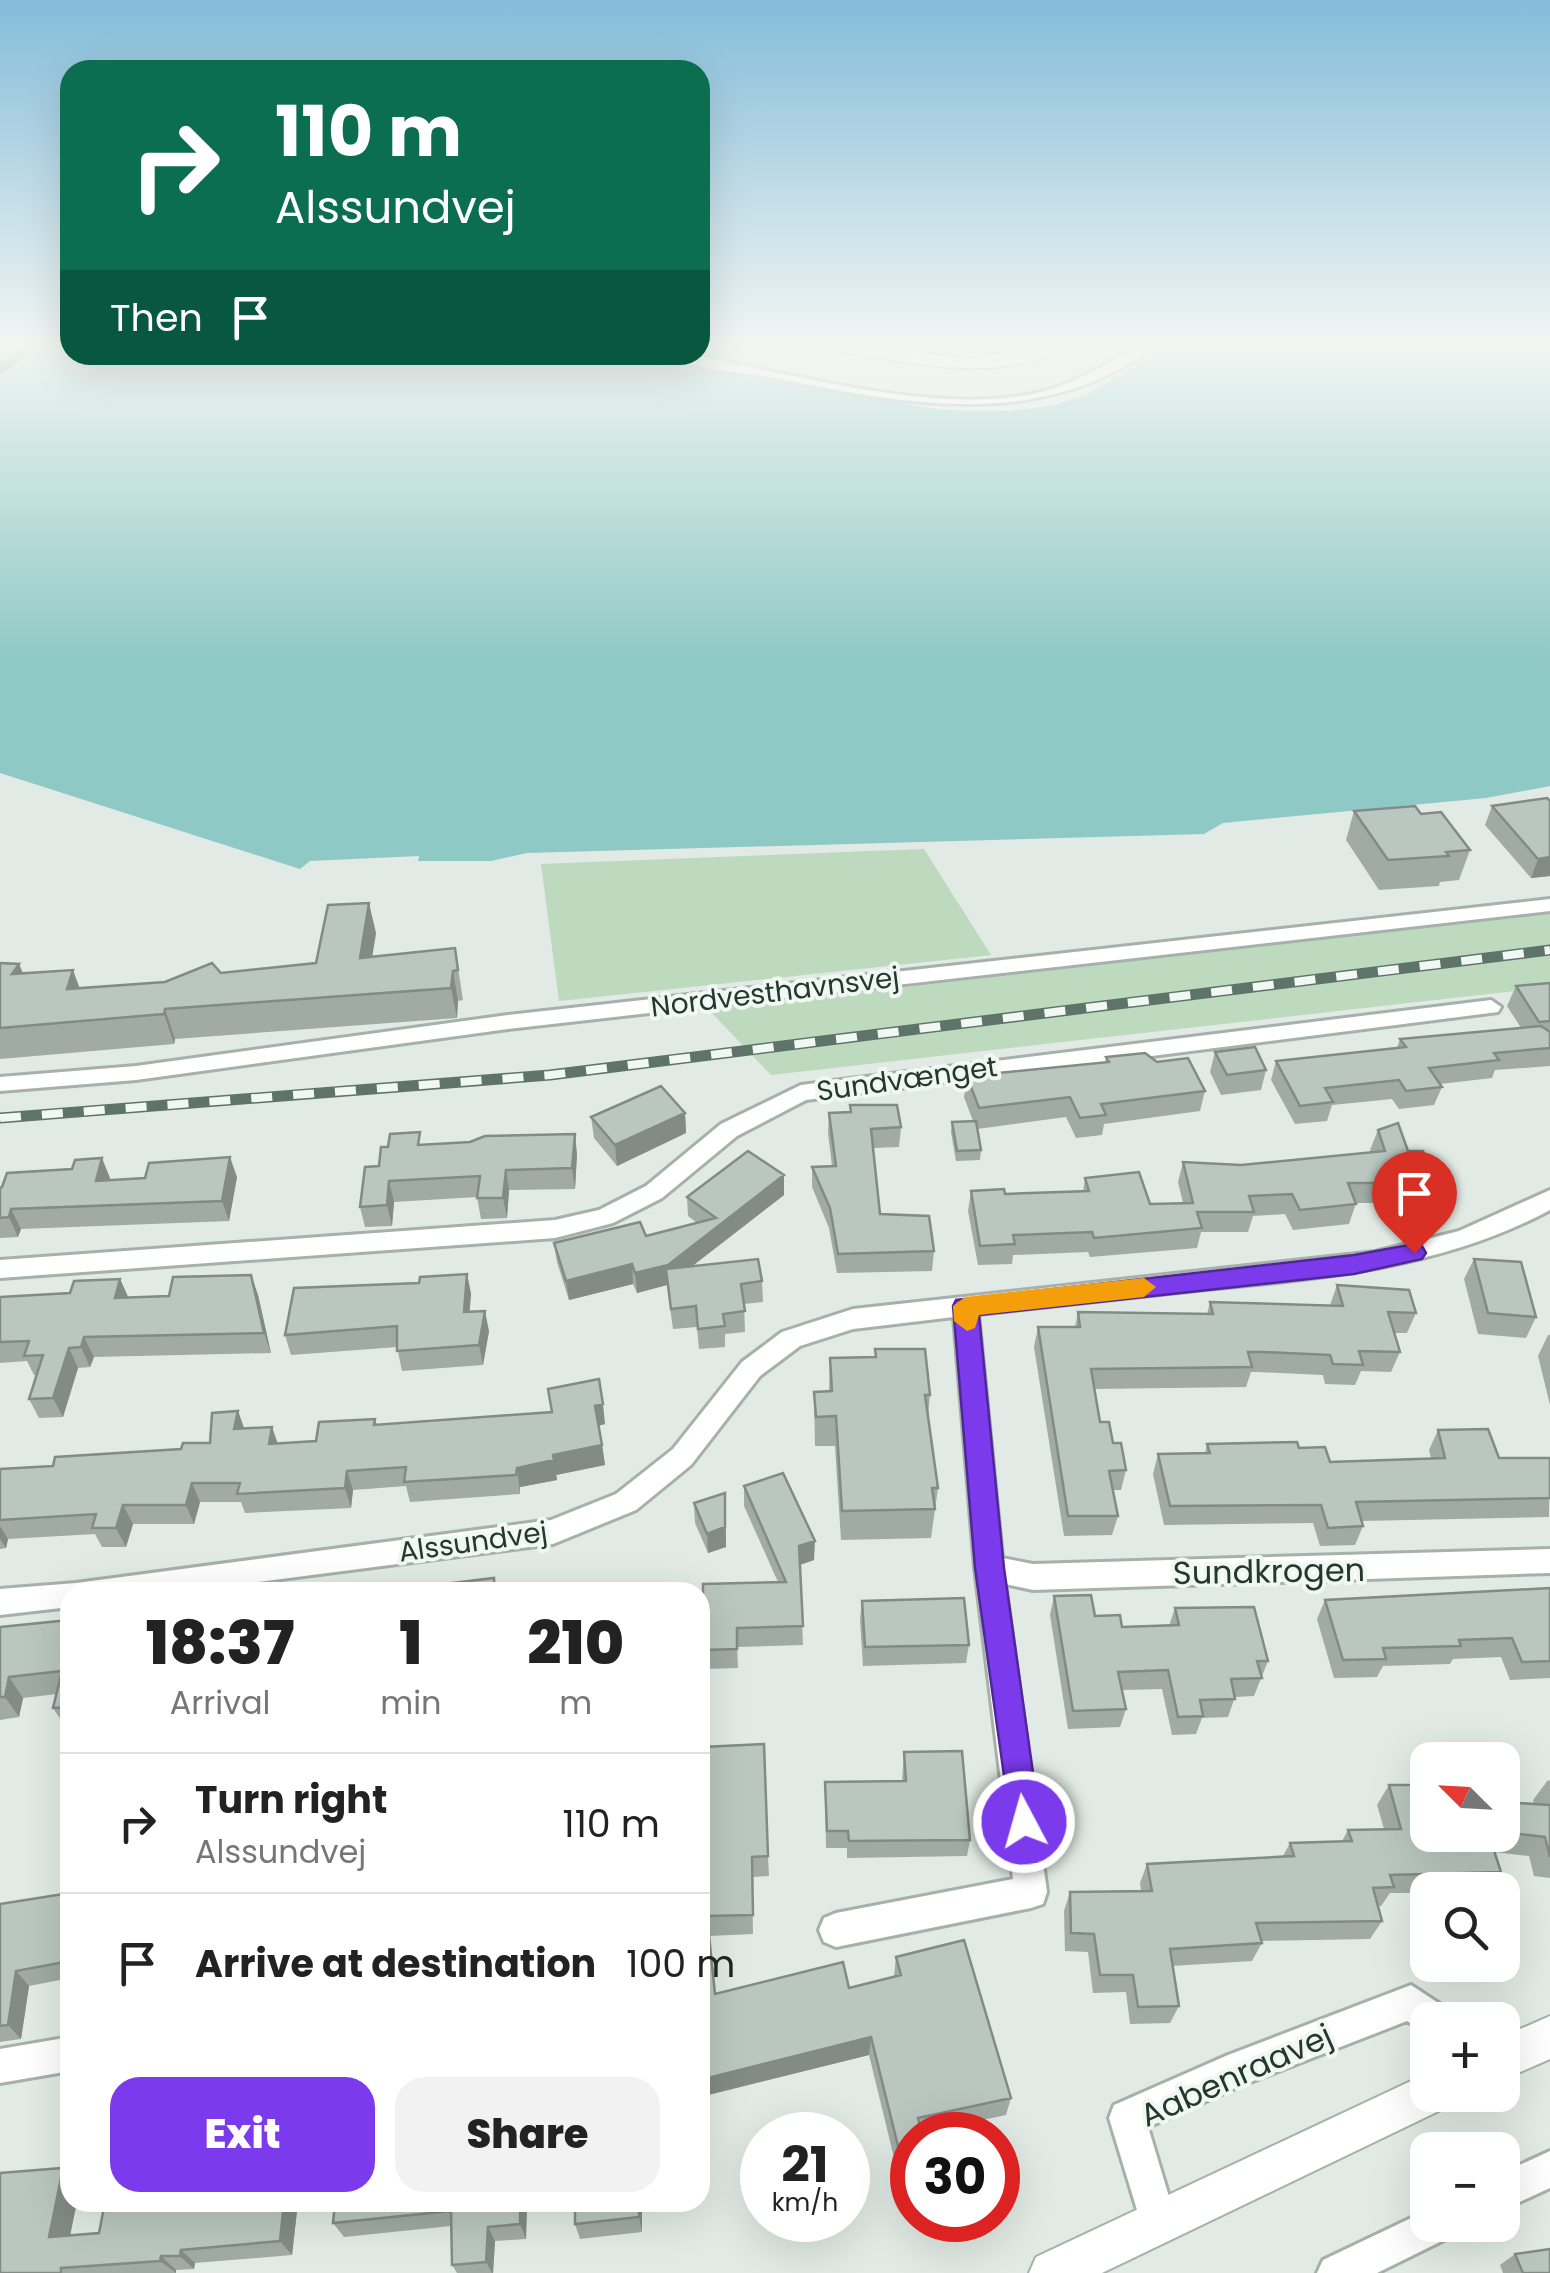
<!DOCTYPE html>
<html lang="en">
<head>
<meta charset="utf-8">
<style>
  :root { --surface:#fff; --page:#f2f2f2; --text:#222; --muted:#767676; --line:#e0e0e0; --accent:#7c3aed }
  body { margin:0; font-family:Poppins,sans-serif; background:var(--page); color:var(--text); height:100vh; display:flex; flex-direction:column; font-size:38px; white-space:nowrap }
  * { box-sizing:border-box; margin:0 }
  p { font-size:32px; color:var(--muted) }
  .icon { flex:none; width:55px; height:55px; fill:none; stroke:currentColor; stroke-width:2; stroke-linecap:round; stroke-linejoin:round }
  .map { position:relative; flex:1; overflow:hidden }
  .drawer { position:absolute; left:60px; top:1582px; width:650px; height:630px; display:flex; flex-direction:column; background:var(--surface); border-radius:30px; box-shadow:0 10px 40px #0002 }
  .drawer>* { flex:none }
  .guide { position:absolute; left:60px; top:60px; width:650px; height:305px; border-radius:30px; box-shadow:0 10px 40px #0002; background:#0b6e4f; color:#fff; overflow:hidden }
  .needle { width:65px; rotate:294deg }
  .controls { position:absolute; left:1410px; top:1742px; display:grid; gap:20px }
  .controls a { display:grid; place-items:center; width:110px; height:110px; border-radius:20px; background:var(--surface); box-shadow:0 10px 40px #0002; font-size:50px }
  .speed { position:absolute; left:740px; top:2112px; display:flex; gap:20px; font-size:50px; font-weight:700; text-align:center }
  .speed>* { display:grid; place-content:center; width:130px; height:130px; border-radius:50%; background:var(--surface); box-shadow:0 10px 40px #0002; line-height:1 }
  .speed small { font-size:25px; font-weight:400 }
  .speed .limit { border:15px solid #d22; background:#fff; color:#111 }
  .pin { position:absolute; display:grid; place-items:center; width:85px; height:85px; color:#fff; margin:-102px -42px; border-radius:50% 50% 50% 0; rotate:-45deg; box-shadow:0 0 10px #0007 }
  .pin .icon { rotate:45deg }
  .me { position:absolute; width:110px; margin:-55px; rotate:354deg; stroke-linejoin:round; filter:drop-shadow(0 0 8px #0008) }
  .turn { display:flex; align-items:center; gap:35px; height:210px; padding:0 50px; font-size:45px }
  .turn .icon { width:130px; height:130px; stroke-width:2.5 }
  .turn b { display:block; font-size:70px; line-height:85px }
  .then { display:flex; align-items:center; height:95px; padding:0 50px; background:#0003; gap:20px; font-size:38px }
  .eta { display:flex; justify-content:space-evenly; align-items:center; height:170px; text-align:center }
  .eta b { font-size:60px; font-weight:800; line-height:70px }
  .primary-button { display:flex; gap:20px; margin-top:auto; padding:20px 50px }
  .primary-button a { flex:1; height:115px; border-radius:30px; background:var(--accent); color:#fff; font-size:40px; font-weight:800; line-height:115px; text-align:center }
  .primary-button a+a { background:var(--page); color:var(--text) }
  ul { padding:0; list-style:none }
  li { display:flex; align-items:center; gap:30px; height:140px; padding:0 50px; border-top:2px solid var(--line) }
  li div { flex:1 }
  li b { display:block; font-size:38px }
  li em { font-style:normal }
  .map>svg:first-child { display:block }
</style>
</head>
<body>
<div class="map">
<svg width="1550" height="2273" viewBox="0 0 1550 2273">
  <rect width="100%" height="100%" fill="#e1eae4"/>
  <path fill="#bdd9be" d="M924,849L991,955L559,1001L541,864Z
    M1550,912V987L771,1075L709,1010Z"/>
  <path fill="#8fc9c5" d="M0,343H70V355H498L554,363L640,358L942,410L1010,411L1056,405L1087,394L1175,343H1550V786L1486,798L1223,823L1204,834L527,853L491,861H418L419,856L310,861L300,869L0,773Z"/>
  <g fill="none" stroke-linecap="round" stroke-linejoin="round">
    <defs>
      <path id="minor" d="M1144,343H1159C1046,433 903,404 774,378C745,373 692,369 669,355H694C794,374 949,419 1048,390C1082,380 1113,360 1144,343Z
        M1550,899V911L508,1029L136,1080L0,1091V1077L136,1066L508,1015Z
        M1491,1000L1501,1007L1498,1012L806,1100L737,1136L662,1198L613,1223L555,1238L0,1278V1260L555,1220L599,1210L646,1186L721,1124L801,1085Z
        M1550,1190V1210C1440,1269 1319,1278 1197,1290C1124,1298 1051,1306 978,1314L1002,1558L1033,1564L1550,1549V1573L1033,1590L1005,1584L1047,1892L1043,1904L1031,1908L836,1947L824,1942L819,1930L824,1918L836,1913L1013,1879L975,1568L954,1317L853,1329L800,1346L760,1376L691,1465L636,1510L553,1544L181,1592H70V1607L0,1615V1589L76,1583L551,1520L616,1494L673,1449L742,1362L782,1332L853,1309L1375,1252L1459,1231Z
        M1411,1985L1446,2008L1451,2020H1428V2034L1407,2021L1235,2088L1148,2127L1176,2220L1170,2233L1157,2239L1144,2233L1109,2118L1114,2105L1228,2055Z
        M70,2037V2071L0,2083V2049Z
        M1550,2151V2188L1502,2210V2173Z
        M1428,2210V2225H1454L1448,2238L1377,2273H1317L1323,2260Z"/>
      <path id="tertiary" d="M811,343L972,358L1069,343C1015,383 925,366 863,355C847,352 825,352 811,343Z
        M1550,2016V2059L1502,2080V2037Z
        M1428,2073V2095H1449L1443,2109L1102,2273H1029L1036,2257Z"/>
      <path id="trunk" d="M28,343H47L0,375V363Z"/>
    </defs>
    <use href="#minor" stroke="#a5b1aa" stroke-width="6"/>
    <use href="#tertiary" stroke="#a5b1aa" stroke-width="4"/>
    <use href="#trunk" stroke="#bdc4c0" stroke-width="5"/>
    <use href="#minor" fill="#fff" fill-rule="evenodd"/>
    <use href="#tertiary" fill="#fff" fill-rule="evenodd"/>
    <use href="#trunk" fill="#4f7e68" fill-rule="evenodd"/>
    <defs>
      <path id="rail" d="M0,1118L550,1075L1550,950"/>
    </defs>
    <use href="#rail" stroke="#5e7469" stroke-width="11"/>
    <use href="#rail" stroke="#f1f7f3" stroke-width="8" stroke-dasharray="21" stroke-linecap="butt"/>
  </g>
  <path fill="#a0aba5" d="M1547,798L1550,876L1531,878L1485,825L1492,806Z
    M1354,811L1421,814L1470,850L1459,880L1440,882L1439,886L1379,890L1346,840Z
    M376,933L372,957L455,948L463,1000L458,1001L457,1018L175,1039L174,1044L0,1059V963L19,964L23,973L79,988L165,982L221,973L316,963Z
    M1550,983V1066L1495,1070L1492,1078L1440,1084L1442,1087L1434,1105L1399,1109L1392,1099L1332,1105L1327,1121L1295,1124L1271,1080L1276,1061L1397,1048L1400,1039L1521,1028L1507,1006L1516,986Z
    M1215,1052L1266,1070L1261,1090L1221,1095L1210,1072Z
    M1106,1057L1157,1062L1205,1091L1200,1111L1104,1124L1102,1135L1076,1138L1066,1117L977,1129L981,1150L980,1160L956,1161L951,1132L952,1122L973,1121L964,1097L967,1076L1105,1063Z
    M850,1105L901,1127L899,1147L873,1148L880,1214L934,1251L932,1271L837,1273L829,1228L812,1187V1167L832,1166L828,1133L829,1113L850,1112Z
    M685,1113L686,1133L617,1166L594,1138L591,1117Z
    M1378,1130L1408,1151L1435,1183L1427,1203H1418L1414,1211H1391L1388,1203H1356L1349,1224L1293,1230L1285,1214L1253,1216L1248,1232H1201L1197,1248L1090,1257L1088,1252L1013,1255L1012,1264L978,1265L968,1211L971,1191L1005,1194L1083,1192L1085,1178L1150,1204L1183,1203L1178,1182L1183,1162L1241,1165L1371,1152L1370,1150Z
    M422,1145L577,1154L575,1189L509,1190L507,1218L481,1219L477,1197L394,1202L392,1226L365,1227L360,1207L379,1166Z
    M784,1175V1195L692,1266L762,1281L763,1302L744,1304L745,1332L725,1334V1347L699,1349L697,1327L673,1329L667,1285L637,1293L633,1284L569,1300L557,1262L554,1243L646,1236L697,1223L688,1216L687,1197Z
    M237,1177L229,1221L21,1229L18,1237L0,1238V1188L110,1178L109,1180Z
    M1474,1259L1536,1317L1526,1338L1478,1334L1464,1279Z
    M467,1274L471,1294L469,1312L489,1331L483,1365L402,1371L397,1347L291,1355L285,1335L419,1283Z
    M251,1275L258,1295L271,1353L94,1357L90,1367L78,1368L63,1417L39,1418L29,1399L36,1375H34L27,1361L0,1363V1297L70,1293L120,1279L128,1297L169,1296Z
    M1337,1285L1416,1313L1407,1333H1394L1400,1352L1391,1372L1361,1371L1355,1385L1325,1384L1323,1375L1257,1372H1251L1246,1387L1094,1389L1100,1422L1113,1443L1126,1470L1121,1490H1112L1118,1516L1112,1535L1064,1536L1034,1347L1038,1327H1075L1078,1312L1207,1314L1210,1302L1330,1305Z
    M1548,1335H1550V1405L1538,1356Z
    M875,1349L930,1395L928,1416L938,1488L931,1538L841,1540L835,1446H815L814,1392L829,1391L830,1358L875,1357Z
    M238,1411L244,1428L278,1443L316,1441L375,1419L377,1425L605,1424L599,1425L605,1465L556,1475L557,1480L520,1487V1494L410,1502L406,1486L353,1490L351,1508L245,1513L241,1502H200L194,1524H133L126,1547H102L95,1534L8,1539L6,1548L0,1549V1469L53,1466L181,1449L210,1443Z
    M1438,1430L1499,1458H1550L1549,1517L1362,1521L1363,1526L1355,1545L1320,1546L1313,1523L1164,1525L1153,1474L1158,1454L1205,1453L1207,1444L1299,1448L1330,1462L1431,1458L1429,1450Z
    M744,1486L814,1560L800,1565L803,1645L737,1647L738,1668L704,1669L703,1650L778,1582L744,1506Z
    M694,1503L726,1512V1547L708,1553L695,1523Z
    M1550,1588V1678L1510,1680L1501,1657L1453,1659L1450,1664L1383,1666L1377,1677L1334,1678L1317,1619L1325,1600Z
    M1054,1596L1122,1627L1169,1626L1175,1608L1268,1661L1254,1696L1235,1697L1228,1717L1202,1718L1196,1734L1172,1735L1162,1689L1122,1690L1126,1709L1120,1727L1068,1729L1050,1615Z
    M862,1601L969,1645L966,1663L863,1666L860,1620Z
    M70,1620V1729H67L53,1708L57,1694L23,1698L19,1717L0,1720V1627Z
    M703,1747L768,1856L769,1876L752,1877L753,1934L709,1936L715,1994L849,1988L894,1977L896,1957L1011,2098L1006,2115L912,2135V2166L897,2170L869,2055L700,2097L704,1876Z
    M904,1752L970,1840L967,1856L847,1858V1848H826L825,1782L902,1781Z
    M1548,1780L1550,1781V1878L1534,1876L1529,1856L1494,1852L1501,1872L1487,1890H1428V1893H1390L1381,1906H1378L1382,1921L1370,1939L1261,1941L1262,1943L1252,1961L1172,1966L1179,2006L1170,2023L1130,2024L1126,1992L1093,1993L1088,1952L1065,1951L1064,1911L1070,1892L1141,1891L1140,1883L1147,1864L1283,1856L1290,1843L1342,1841L1348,1830L1384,1829L1377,1805L1389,1785L1428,1835H1502V1802L1534,1804L1533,1800Z
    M70,1893V1978L29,1986L21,2039L0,2042V1904Z
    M63,2168L70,2174V2235L99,2233L105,2202H298L292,2255L195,2263L194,2269L176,2270V2273H0Z
    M527,2202L526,2239L495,2241L493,2273H457L452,2265L451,2226L344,2237L333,2223Z
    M642,2202V2232L580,2239L575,2224Z
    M1515,2254L1550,2273H1503L1500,2265Z"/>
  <path fill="#828b86" d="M1550,857V876L1531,878L1538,859Z
    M369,903L376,933L367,988L360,958Z
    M19,964L31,994L12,974Z
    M73,970L84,1000L67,989Z
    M453,971L458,1001L457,1018L451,988Z
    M165,1009L175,1039L174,1044L164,1014Z
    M685,1113L686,1133L617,1166L615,1145Z
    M575,1134L577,1154L575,1189L572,1168Z
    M230,1157L237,1177L229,1221L222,1201Z
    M102,1158L110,1178L104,1200L96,1181Z
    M506,1170L509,1190L507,1218L503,1198Z
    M784,1175V1195L668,1285L666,1269L667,1285L637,1293L635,1273Z
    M389,1181L394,1202L392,1226L387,1205Z
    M11,1209L21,1229L18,1237L9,1217Z
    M632,1264L633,1284L569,1300L566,1281Z
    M467,1274L471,1294L468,1332L464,1312Z
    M251,1275L258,1295L271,1353L264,1333Z
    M120,1279L129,1299L115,1298Z
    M485,1311L489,1331L483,1365L479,1345Z
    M84,1337L94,1357L90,1367L81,1347Z
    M69,1348L78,1368L63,1417L53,1398Z
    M603,1404L605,1424L598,1426L595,1406Z
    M238,1411L245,1431L234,1429Z
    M272,1427L279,1447L269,1444Z
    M602,1445L605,1465L556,1475L553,1455Z
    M554,1460L557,1480L520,1487V1494L517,1468Z
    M347,1471L353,1490L351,1508L345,1488Z
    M192,1483L200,1502L194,1524L186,1505Z
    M725,1493L726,1547L708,1553L707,1534Z
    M123,1505L133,1524L126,1547L116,1528Z
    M0,1526L8,1539L6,1548L0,1539Z
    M815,1541L814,1560L799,1565V1546Z
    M9,1677L23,1698L19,1717L5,1697Z
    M16,1971L29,1986L21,2039L8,2025Z
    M871,2037L869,2055L700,2097V2080Z
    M912,2151V2166L897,2170L900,2154Z
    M63,2168L70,2174V2202H77L67,2251L49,2237Z
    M284,2202H298L292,2255L280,2241Z
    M520,2202H527L526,2239L520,2224Z
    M639,2202H642V2232L639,2217Z
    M488,2227L495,2241L493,2273H492L486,2262Z
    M181,2250L195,2263L194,2269L180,2256Z
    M161,2256L176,2270V2273L160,2261Z"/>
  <path fill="#bac7c0" stroke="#828b86" stroke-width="2.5" d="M1547,798L1550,801V857L1538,859L1492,806Z
    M1415,806L1421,814L1441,812L1470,850L1446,852L1449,856L1388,860L1354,811Z
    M369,903L360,958L455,948L458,970L453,971L451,988L165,1009L164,1014L0,1028V963L19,964L12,974L73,970L67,989L165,982L212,963L221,973L316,963L328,905Z
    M1550,983V1021L1539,1022L1516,986Z
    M1541,1026L1550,1032V1048L1494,1053L1499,1060L1429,1068L1442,1087L1406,1091L1399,1080L1325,1088L1333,1102L1300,1106L1276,1061L1406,1047L1400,1039Z
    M1255,1047L1266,1070L1227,1075L1215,1052Z
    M1145,1053L1157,1062L1188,1058L1205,1091L1101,1104L1106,1115L1080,1118L1070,1097L979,1108L967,1076L1109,1062L1106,1057Z
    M661,1086L685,1113L615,1145L591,1117Z
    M850,1105H897L901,1127L871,1129L880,1214L929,1216L934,1251L838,1254L830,1208L812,1167L836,1166L829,1113L851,1112Z
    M976,1121L981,1150L957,1151L952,1122Z
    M1398,1123L1408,1151H1423L1435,1183H1419L1422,1191H1399L1396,1183H1348L1356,1204L1300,1210L1292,1194L1249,1196L1254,1212H1197L1202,1228L1094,1238L1092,1232L1013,1235L1015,1244L980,1246L971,1191L1004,1189L1005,1194L1089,1191L1085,1178L1139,1172L1150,1204L1193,1203L1183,1162L1241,1165L1385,1151L1378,1130Z
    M420,1132L418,1145L470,1142L485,1136L575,1134L572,1168L506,1170L503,1198H477L480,1176L389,1181L387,1205L360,1207L365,1167L379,1166L381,1147H388L390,1134Z
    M748,1151L784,1175L668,1265L635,1273L632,1264L566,1281L554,1243L640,1222L646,1236L716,1218L687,1197Z
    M230,1157L222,1201L11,1209L9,1217L0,1218V1188L2,1187L7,1173L72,1169L75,1160L102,1158L96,1181L145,1178L149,1163Z
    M758,1259L762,1281L741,1284L745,1311L723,1314L725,1326L698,1329L696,1306L671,1309L666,1269Z
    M1474,1259L1521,1262L1536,1317L1488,1313Z
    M467,1274L464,1312L485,1311L479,1345L397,1351V1326L285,1335L294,1288L419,1283L420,1277Z
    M251,1275L264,1333L84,1337L81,1347L69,1348L53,1398L29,1399L43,1355L24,1356L29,1341L0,1342V1297L70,1293L74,1281L120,1279L115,1298L169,1296L173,1277Z
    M1337,1285L1409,1290L1416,1313L1388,1312L1400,1352L1359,1351L1363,1365L1333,1364L1330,1355L1263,1352H1248L1252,1367L1091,1369L1100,1422H1109L1113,1443H1121L1126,1470L1109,1471L1118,1516H1068L1038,1327H1080L1078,1312L1213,1314L1210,1302L1343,1306Z
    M875,1349H925L930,1395H925L938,1488H932L935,1509L842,1511L836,1416L816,1417L814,1392L832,1391L830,1358L876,1357Z
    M599,1379L603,1404L595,1406L602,1445L553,1455L554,1460L517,1468L516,1475L404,1482L406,1467L347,1471L345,1488L237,1494L240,1483H192L186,1505H123L116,1528H92L96,1514L0,1520V1469L53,1466L55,1457L181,1449L183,1443H210L212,1413L238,1411L234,1429L272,1427L269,1444L316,1441L319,1422L375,1419L374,1425L552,1412L548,1389Z
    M1488,1429L1499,1458H1550V1498L1356,1502L1363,1526L1328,1528L1321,1505L1170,1506L1158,1454L1210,1453L1207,1444L1297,1442L1299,1448L1325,1447L1330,1462L1445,1458L1438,1430Z
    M783,1473L815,1541L799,1546L803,1626L737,1628V1649L703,1650V1584L786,1582L744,1486Z
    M725,1493V1527L707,1534L694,1503Z
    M494,1578L495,1592H394L395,1590Z
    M633,1585L634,1592H583Z
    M1550,1588V1661L1522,1662L1512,1638L1459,1640L1461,1646L1383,1648L1386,1659L1343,1660L1325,1600Z
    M1091,1595L1095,1616L1120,1615L1122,1627L1179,1625L1175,1608L1254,1607L1268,1661H1257L1262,1678L1231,1679L1235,1699L1200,1700L1203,1716L1178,1717L1168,1670L1118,1672L1126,1709L1073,1711L1054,1596Z
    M964,1598L969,1645L865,1647L862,1601Z
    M70,1620V1707L53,1708L62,1671L9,1677L5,1697H0V1627Z
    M764,1744L768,1856L752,1857L753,1915L707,1916L715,1994L843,1962L849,1988L901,1975L896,1957L964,1940L1011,2098L918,2118L922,2135H912V2151L900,2154L871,2037L700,2080V1876H704L703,1747Z
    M962,1751L970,1840L849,1841L848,1831H827L825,1782L906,1781L904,1752Z
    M1389,1785H1418L1420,1792H1428V1835H1489L1501,1872L1390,1875L1394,1887L1373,1888L1382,1921L1256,1923L1262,1943L1170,1949L1179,2006L1138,2007L1133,1975H1100L1094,1934L1071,1933L1070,1892L1152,1891L1147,1864L1294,1856L1290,1843L1352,1841L1348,1830L1401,1829Z
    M1502,1802L1550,1805V1857L1545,1837L1502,1832Z
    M70,1893V1961L16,1971L8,2025L0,2026V1904Z
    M63,2168L49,2237L99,2233L105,2202H284L280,2241L181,2250L180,2256H161L160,2261L61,2268V2273H0V2173Z
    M335,2202H520V2224L488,2227L486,2262L452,2265L451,2211L333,2223Z
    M575,2202H639V2217L575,2224Z
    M1550,2249V2273H1523L1515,2254Z"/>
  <linearGradient id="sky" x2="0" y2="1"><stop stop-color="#84bcda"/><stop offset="0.52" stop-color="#f2f6f3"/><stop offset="1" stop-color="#f2f6f3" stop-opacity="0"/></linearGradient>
  <rect width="1550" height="661" fill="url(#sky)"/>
  <path fill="#7c3aed" stroke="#51269a" stroke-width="2.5" d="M1414,1244L1422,1246L1426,1253L1422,1259L1354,1274L979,1315L1004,1568L1040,1822L1035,1833L1024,1837L1012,1833L975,1568L953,1306L956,1300L1354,1255Z"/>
  <path fill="#f59e0b" d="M1144,1278L1156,1287L1144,1297L979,1315L975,1328L967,1331L954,1321L953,1306L965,1297Z"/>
  <g text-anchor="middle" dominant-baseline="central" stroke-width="8" stroke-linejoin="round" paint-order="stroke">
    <g font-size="28" fill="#24392e" stroke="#f1f7f3">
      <text transform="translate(775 992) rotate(-7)">Nordvesthavnsvej</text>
      <text transform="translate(907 1079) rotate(-8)">Sundvænget</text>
      <text transform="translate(473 1542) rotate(-8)">Alssundvej</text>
    </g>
    <g font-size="32" fill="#24392e" stroke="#f1f7f3">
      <text transform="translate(1269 1571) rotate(-1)">Sundkrogen</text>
      <text transform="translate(1236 2075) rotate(-24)">Aabenraavej</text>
    </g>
  </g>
</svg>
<div class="controls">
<a><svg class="needle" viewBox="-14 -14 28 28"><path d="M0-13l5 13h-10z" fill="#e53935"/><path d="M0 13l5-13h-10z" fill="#767676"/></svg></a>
<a><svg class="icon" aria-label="search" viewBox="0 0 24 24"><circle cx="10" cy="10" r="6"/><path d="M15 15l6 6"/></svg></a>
<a>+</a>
<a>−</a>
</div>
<div class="speed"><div>21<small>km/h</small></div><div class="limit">30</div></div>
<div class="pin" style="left:1414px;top:1253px;background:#d93025"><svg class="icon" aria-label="arrive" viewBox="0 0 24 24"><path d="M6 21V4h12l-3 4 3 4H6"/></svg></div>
<svg class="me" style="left:1024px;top:1822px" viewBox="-20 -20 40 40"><circle r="17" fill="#7c3aed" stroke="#fff" stroke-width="3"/><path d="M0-11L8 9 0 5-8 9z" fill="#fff"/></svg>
<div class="guide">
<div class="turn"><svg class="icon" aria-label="right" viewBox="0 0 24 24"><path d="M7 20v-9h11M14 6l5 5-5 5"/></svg><div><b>110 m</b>Alssundvej</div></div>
<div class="then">Then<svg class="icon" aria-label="arrive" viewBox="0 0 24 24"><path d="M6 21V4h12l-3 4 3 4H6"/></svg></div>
</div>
<section class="drawer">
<div class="eta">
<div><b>18:37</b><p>Arrival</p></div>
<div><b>1</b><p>min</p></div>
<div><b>210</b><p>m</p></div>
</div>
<ul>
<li><svg class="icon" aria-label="right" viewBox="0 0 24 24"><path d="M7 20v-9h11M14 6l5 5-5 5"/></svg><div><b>Turn right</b><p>Alssundvej</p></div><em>110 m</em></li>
<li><svg class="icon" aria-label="arrive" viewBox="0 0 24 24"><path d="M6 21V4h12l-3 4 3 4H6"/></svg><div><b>Arrive at destination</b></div><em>100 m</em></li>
</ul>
<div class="primary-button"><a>Exit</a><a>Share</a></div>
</section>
</div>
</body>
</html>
